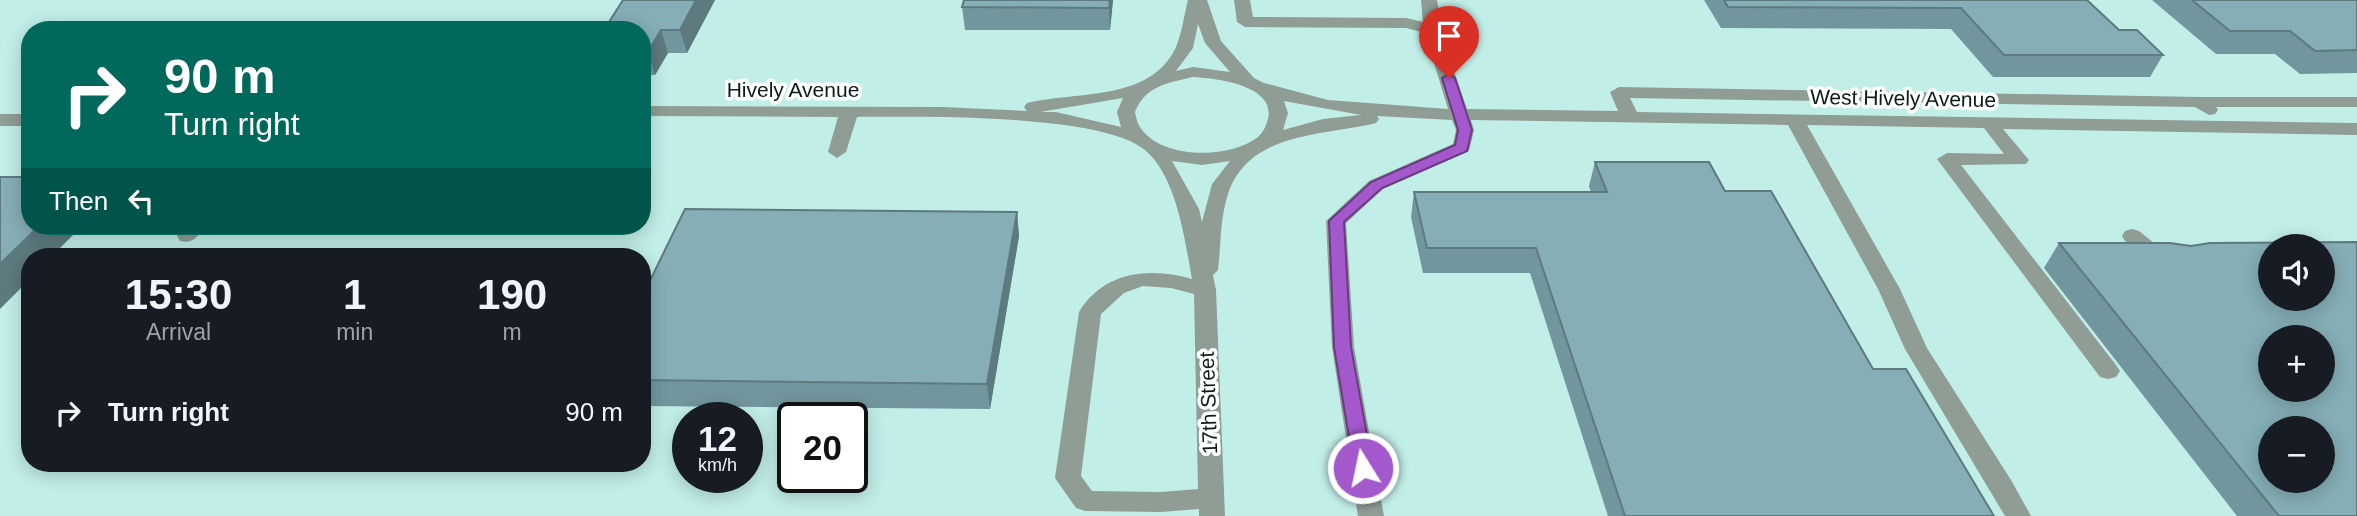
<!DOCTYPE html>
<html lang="en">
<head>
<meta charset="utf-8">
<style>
  :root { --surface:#171b24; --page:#242831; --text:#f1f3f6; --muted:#9ea1a6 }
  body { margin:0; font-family:Helvetica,sans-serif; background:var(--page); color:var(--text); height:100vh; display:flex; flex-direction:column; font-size:26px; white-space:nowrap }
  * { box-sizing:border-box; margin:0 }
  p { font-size:23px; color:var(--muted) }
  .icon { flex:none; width:38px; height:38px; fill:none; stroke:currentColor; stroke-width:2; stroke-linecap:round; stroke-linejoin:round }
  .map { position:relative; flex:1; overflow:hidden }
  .panel { position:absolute; left:21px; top:248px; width:630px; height:224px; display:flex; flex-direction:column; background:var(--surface); border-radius:28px; box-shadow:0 4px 18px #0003 }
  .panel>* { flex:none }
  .hud { position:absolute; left:21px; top:21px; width:630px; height:214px; border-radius:28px; box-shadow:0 4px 18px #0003; background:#00695c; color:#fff; overflow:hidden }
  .buttons { position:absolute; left:2258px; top:234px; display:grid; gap:14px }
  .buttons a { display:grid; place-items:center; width:77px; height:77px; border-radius:50%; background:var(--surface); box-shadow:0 4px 18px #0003; font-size:35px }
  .speed { position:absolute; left:672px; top:402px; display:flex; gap:14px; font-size:35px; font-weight:700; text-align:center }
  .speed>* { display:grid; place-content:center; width:91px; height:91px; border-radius:50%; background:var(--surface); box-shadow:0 4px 18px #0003; line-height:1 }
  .speed small { font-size:18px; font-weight:400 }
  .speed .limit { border:4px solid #111; border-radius:10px; background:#fff; color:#111 }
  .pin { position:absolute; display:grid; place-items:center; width:60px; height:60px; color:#fff; margin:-72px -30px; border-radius:50% 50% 50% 0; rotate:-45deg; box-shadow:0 0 7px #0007 }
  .pin .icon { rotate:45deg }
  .me { position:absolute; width:77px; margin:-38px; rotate:350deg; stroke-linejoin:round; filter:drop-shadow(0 0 5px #0008) }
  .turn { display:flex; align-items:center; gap:24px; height:147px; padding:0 28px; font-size:32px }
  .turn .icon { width:91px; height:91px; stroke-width:2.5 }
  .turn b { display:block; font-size:49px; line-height:60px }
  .then { display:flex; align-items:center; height:66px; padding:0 28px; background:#0003; gap:14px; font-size:26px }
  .eta { display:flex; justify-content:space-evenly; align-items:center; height:119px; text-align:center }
  .eta b { font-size:42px; font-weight:700; line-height:49px }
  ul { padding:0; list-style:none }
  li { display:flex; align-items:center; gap:21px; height:91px; padding:0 28px }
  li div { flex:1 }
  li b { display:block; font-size:26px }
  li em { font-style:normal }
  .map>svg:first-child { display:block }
</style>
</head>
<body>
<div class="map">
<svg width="2357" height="516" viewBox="0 0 2357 516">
  <rect width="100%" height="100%" fill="#c2eee8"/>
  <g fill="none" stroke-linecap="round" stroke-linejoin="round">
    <path fill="#8f9d95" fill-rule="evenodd" d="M1188,0H1207L1221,41L1254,78L1264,83L1328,100L1448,109L1425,33L1406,28L1245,27L1237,22L1234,0H1250L1253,17L1406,18L1423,22L1421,0H1437L1445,45L1467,109L1618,111L1610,92L1619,87L2200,97H2357V107H2216L2218,110L2215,114L2209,115L2195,107L1630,98L1637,112L2357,123V135L2003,129L2029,160L2026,164L1961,165L2116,365L2120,371L2116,377L2108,379L2100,377L1937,159L1947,153L2004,154L1984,128L1807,125L1900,289L1927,348L2011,480L2031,516H2005L1905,349L1878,289L1788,125L1471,120L1474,130L1469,151L1383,189L1346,223L1354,347L1384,516H1358L1332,347L1326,221L1369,181L1453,144L1456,130L1452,120L1377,116L1379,119L1376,123C1324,136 1249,131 1228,194C1220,218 1221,245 1218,270L1213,275L1216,290L1225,516H1199V509L1161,512L1085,511L1076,508L1055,478L1079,312C1104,271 1150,267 1192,279C1185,241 1177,177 1145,150C1102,113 918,117 857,117L846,152L837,158L828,152L838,117L642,116V106L943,107L1027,111L1024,107L1027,103C1076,91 1151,102 1176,47C1182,33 1184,15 1188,0ZM1198,24L1205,43L1230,72L1193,67L1176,71L1193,48ZM1193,77C1215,78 1276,85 1268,119C1266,126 1264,131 1258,137C1230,159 1161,160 1140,127C1137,123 1136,116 1135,112C1145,86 1168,83 1193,77ZM1123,98L1117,112L1121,127L1056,112H1040ZM1284,101L1361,115L1323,119L1283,130L1288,113ZM1172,161L1202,165L1230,161L1212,184L1202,222L1199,209ZM1143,286L1171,288L1194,294L1198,489L1161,492L1092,491L1081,476L1101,314L1124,293Z
      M0,114H30V126H0Z
      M184,226H205C198,237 193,244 180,241L177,236Z
      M2132,229L2139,231L2169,255L2173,260L2169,265H2155L2125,241L2122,236L2125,231Z"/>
  </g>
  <path fill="#72969d" d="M715,0L687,53H668L655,75H642V30Z
    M964,0H1113L1110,30H965L962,7Z
    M1704,0H2087L2119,30L2163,55L2150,77H1993L1951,29L1721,28Z
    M2152,0H2357V73L2300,74L2275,54H2216Z
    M1595,162L1725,191L1994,516H1608L1530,273H1423L1411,217L1414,192H1591L1589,186Z
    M1017,212L1019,236L990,409L642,406V297Z
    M2059,243L2191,246L2357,516H2237L2044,268Z"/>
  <path fill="#5d7a7f" d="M696,0H715L687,53L680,30Z
    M1110,0H1113L1110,30L1109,8Z
    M661,30L668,53L655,75L648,52Z
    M1017,212L1019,236L990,409L987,384Z
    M39,226H82L51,257H30V279L0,309V264Z"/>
  <path fill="#85aeb6" stroke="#5d7a7f" stroke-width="2" fill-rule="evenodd" d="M623,0H696L680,30H661L648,52H642V30H604Z
    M964,0H1110L1109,8L962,7Z
    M1724,0H2087L2119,30H2137L2163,55H2004L1961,8L1728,7Z
    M2192,0H2357V50L2315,51L2290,31H2230Z
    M1595,162H1709L1725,191H1771L1873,369H1906L1994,516H1625L1536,248H1427L1414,192H1607Z
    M30,172V226H39L0,264V177H24Z
    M685,209L1017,212L987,384L642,380V297Z
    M2357,242V516H2279L2059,243H2170L2191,246L2210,243ZM2270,247H2322V299H2270ZM2270,338H2322V390H2270ZM2270,429H2322V481H2270Z"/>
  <path fill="#a359cc" stroke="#6a3a85" stroke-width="2" d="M1449,74L1455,78L1472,130L1467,151L1382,188L1344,222L1351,347L1373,468L1370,473L1363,475L1356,473L1354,468L1334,347L1329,221L1371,182L1455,145L1458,130L1442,78Z"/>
  <g text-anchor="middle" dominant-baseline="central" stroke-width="7" stroke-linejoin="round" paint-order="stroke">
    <g font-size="21" fill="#0b1c1a" stroke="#fff">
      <text x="793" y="89">Hively Avenue</text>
      <text transform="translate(1903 98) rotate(1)">West Hively Avenue</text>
      <text transform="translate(1208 403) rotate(-92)">17th Street</text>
    </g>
  </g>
</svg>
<div class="buttons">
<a><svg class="icon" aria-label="sound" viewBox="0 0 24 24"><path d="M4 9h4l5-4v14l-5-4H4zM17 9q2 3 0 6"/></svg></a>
<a>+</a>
<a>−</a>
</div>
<div class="speed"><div>12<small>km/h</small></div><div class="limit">20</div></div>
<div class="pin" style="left:1449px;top:78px;background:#d93025"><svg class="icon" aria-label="arrive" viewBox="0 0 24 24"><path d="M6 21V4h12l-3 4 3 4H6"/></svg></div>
<svg class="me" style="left:1363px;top:468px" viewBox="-20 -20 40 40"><circle r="17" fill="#a359cc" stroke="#fff" stroke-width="3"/><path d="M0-11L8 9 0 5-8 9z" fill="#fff"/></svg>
<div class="hud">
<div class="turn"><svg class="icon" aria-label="right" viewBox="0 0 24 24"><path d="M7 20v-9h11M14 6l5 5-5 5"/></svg><div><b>90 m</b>Turn right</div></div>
<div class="then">Then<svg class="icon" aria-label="left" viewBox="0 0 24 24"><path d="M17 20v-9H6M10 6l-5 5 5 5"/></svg></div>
</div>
<section class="panel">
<div class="eta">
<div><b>15:30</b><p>Arrival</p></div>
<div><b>1</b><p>min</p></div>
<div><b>190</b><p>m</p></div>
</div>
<ul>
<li><svg class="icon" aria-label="right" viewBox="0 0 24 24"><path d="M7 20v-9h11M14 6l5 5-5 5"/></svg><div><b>Turn right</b></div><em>90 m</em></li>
</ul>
</section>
</div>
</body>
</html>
